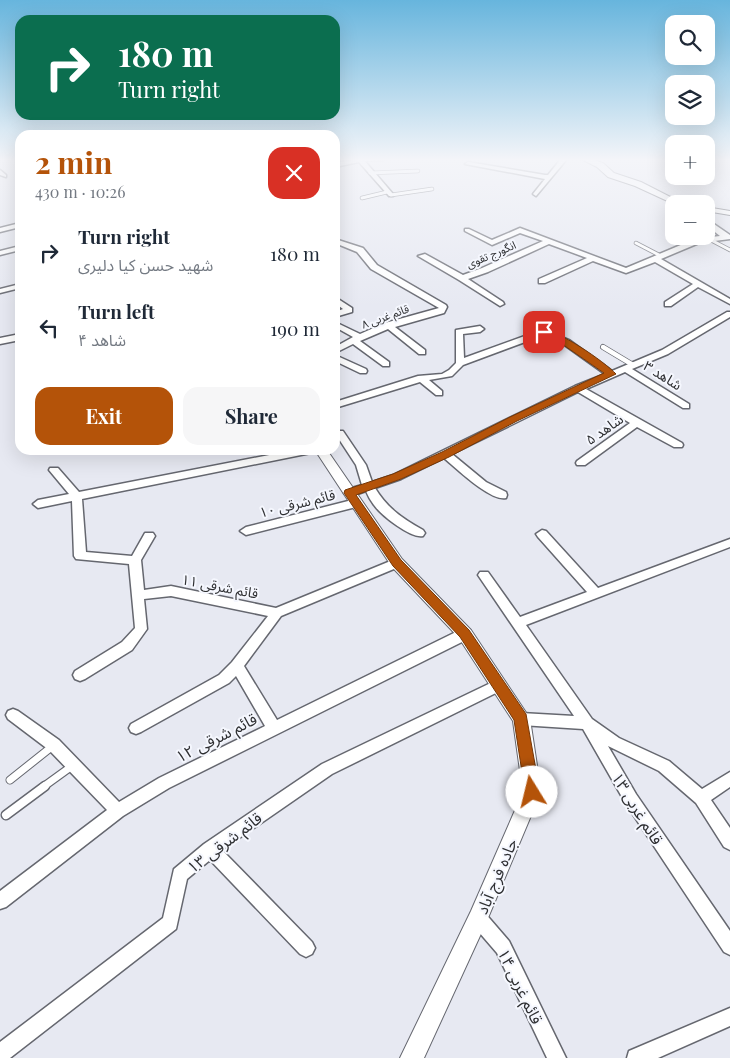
<!DOCTYPE html>
<html lang="en">
<head>
<meta charset="utf-8">
<style>
  :root { --surface:#fff; --page:#f6f6f7; --text:#1f2937; --muted:#747a83; --accent:#b45309 }
  body { margin:0; font-family:"Playfair Display","Noto Sans Arabic",serif; background:var(--page); color:var(--text); height:100vh; display:flex; flex-direction:column; font-size:19px; white-space:nowrap }
  * { box-sizing:border-box; margin:0 }
  p { font-size:16px; color:var(--muted) }
  .icon { flex:none; width:28px; height:28px; fill:none; stroke:currentColor; stroke-width:2; stroke-linecap:round; stroke-linejoin:round }
  .map { position:relative; flex:1; overflow:hidden }
  .panel { position:absolute; left:15px; top:130px; width:325px; height:325px; display:flex; flex-direction:column; background:var(--surface); border-radius:15px; box-shadow:0 5px 20px #0002 }
  .panel>* { flex:none }
  .guide { position:absolute; left:15px; top:15px; width:325px; height:105px; border-radius:15px; box-shadow:0 5px 20px #0002; background:#0b6e4f; color:#fff; overflow:hidden }
  .fabs { position:absolute; left:665px; top:15px; display:grid; gap:10px }
  .fabs a { display:grid; place-items:center; width:50px; height:50px; border-radius:10px; background:var(--surface); box-shadow:0 5px 20px #0002; font-size:25px }
  .pin { position:absolute; display:grid; place-items:center; width:42px; height:42px; color:#fff; margin:-21px; border-radius:10px; box-shadow:0 2px 8px #0006 }
  .me { position:absolute; width:55px; margin:-28px; rotate:351deg; stroke-linejoin:round; filter:drop-shadow(0 0 4px #0008) }
  .turn { display:flex; align-items:center; gap:18px; height:105px; padding:0 20px; font-size:22px }
  .turn .icon { width:65px; height:65px; stroke-width:2.5 }
  .turn b { display:block; font-size:35px; line-height:42px }
  .round { display:grid; place-items:center; flex:none; width:52px; height:52px; border-radius:15px; background:var(--page) }
  .overview { display:flex; align-items:center; justify-content:space-between; height:85px; padding:0 20px }
  h1 { font-size:30px; font-weight:700; line-height:38px; color:var(--accent) }
  .primary-button { display:flex; gap:10px; margin-top:auto; padding:10px 20px }
  .primary-button a { flex:1; height:58px; border-radius:15px; background:var(--accent); color:#fff; font-size:20px; font-weight:700; line-height:58px; text-align:center }
  .primary-button a+a { background:var(--page); color:var(--text) }
  ul { padding:0; list-style:none }
  li { display:flex; align-items:center; gap:15px; height:75px; padding:0 20px }
  li div { flex:1 }
  li b { display:block; font-size:19px }
  li em { font-style:normal }
  .map>svg:first-child { display:block }
</style>
</head>
<body>
<div class="map">
<svg width="730" height="1058" viewBox="0 0 730 1058">
  <rect width="100%" height="100%" fill="#e7e9f2"/>
  <g fill="none" stroke-linecap="round" stroke-linejoin="round">
    <defs>
      <path id="service-far3" d="M359,160L384,159
        M370,173L418,171
        M391,195L432,189
        M362,198L387,192
        M709,239L730,250
        M636,243L661,256"/>
      <path id="service-far2" d="M603,347L633,365"/>
      <path id="service-far1" d="M10,780L54,745
        M43,787L72,766"/>
      <path id="service" d="M6,815L45,786"/>
      <path id="minor" d="M357,159H363L393,194V196H389L359,162L335,167V163Z
        M561,159H567L536,196L533,194L545,179L465,164L468,162L545,175H548Z
        M0,170L6,175V177L0,175Z
        M706,215L709,217L711,222L730,235V239L699,243L661,259L730,299V304L698,287L671,306H665V302L693,284L655,262L626,273L593,261L545,283H539V279L587,258L549,244L488,272L468,279L503,302L504,304L500,306L459,280L418,256L425,254L463,275L482,268L543,241L520,233L492,245L465,231V229H469L492,240L520,228L626,268L695,239L720,236L706,225Z
        M20,223V227L0,232V228Z
        M335,239L363,248L377,265L446,305L447,307L444,313L395,327L425,350V354H419L388,329L360,341L389,362V366H383L353,344L335,353V347L353,337L335,327V322L360,334L385,323L439,308L371,269L357,252L335,243Z
        M20,246V250L0,255V251Z
        M20,284V288L0,293V289Z
        M335,297L352,308V312L335,317V312L343,309L335,303Z
        M727,312H730V317L668,354L632,369L689,404V408H683L625,372L586,389L682,443L683,445L682,447H674L637,427L585,465H577L576,463L577,461L630,423L578,392L452,454L486,482L506,492L507,495L506,498C491,502 456,468 444,458L401,479L375,488C387,508 403,519 423,530L425,533L423,536C411,539 381,515 374,505C371,501 368,496 366,491L349,497L344,493L345,490L362,485L356,465L335,433L337,431H343L366,465L372,482L393,475L575,386L605,374L563,344L544,335L463,365L452,376L429,380L442,391V395H436L420,382L335,408V402L418,376L442,374L449,370L456,363V330L480,326L484,329L480,332L463,334L464,358L544,329L569,340L612,371L662,350Z
        M20,334V340L0,344V338Z
        M335,355L366,369L367,371L366,373H360L335,361Z
        M295,450H316L311,453L82,499L86,552L132,556L145,533H153L155,536L141,560L144,590L171,586L276,608L393,560H401L403,563L401,566L281,616L244,666L277,720L460,630L465,629L470,630L471,634L470,638L169,788L123,816L6,907L0,909V891L107,810L49,750L8,719L6,715L8,711L13,709L18,711L59,740L119,802L159,778L265,726L236,676L229,683L141,732L136,734L131,732L129,728L131,724L219,675L232,662L268,616L171,596L144,599L147,629L132,650L85,679L80,681L75,679L73,675L75,671L122,642L135,628L129,564L76,559L74,556L72,501L38,508L33,504L38,500L69,494L49,470L50,468H58L79,492Z
        M356,499L360,500L361,503L360,506L246,535L240,531L246,527Z
        M542,530L546,531L598,588L730,539V547L526,625L592,719L619,738L669,761L702,789L730,772V787L711,800L730,828V850L724,847L696,803L659,771L608,746L636,794L730,931V955L724,952L626,804L583,729L521,725L516,723L514,719L516,715L521,713L574,716L478,575L480,572H488L520,617L587,592L538,537L536,534Z
        M499,679L504,681L506,685L504,689L332,774L222,850L312,942L315,948L312,954L306,957L300,954L210,860L187,879L176,929L10,1058H0V1042L163,918L174,869L204,844L322,764Z
        M478,910L484,912L509,941L566,1058H547L497,953L472,924L470,918L472,912Z
        M730,1008V1026L658,1058H627L629,1051Z"/>
      <path id="tertiary" d="M581,159H591L603,163L614,173L641,182L684,204H674L635,186L608,177L597,167Z
        M706,207L730,211V215L706,211Z
        M315,450H327L402,559L471,630L527,714L530,719L541,792L485,925L424,1058H400L471,911L523,792L513,721L459,638L392,567Z"/>
    </defs>
    <use href="#service-far3" stroke="#65676f" stroke-width="4.5"/>
    <use href="#service-far2" stroke="#65676f" stroke-width="6"/>
    <use href="#service-far1" stroke="#65676f" stroke-width="9"/>
    <use href="#service" stroke="#65676f" stroke-width="11"/>
    <use href="#minor" stroke="#65676f" stroke-width="3"/>
    <use href="#tertiary" stroke="#65676f" stroke-width="2"/>
    <use href="#service-far3" stroke="#fff" stroke-width="3"/>
    <use href="#service-far2" stroke="#fff" stroke-width="4.5"/>
    <use href="#service-far1" stroke="#fff" stroke-width="7"/>
    <use href="#service" stroke="#fff" stroke-width="8"/>
    <use href="#minor" fill="#fff" fill-rule="evenodd"/>
    <use href="#tertiary" fill="#fff" fill-rule="evenodd"/>
  </g>
  <linearGradient id="sky" x2="0" y2="1"><stop stop-color="#67b5dd"/><stop offset="0.52" stop-color="#f4f5f9"/><stop offset="1" stop-color="#f4f5f9" stop-opacity="0"/></linearGradient>
  <rect width="730" height="307" fill="url(#sky)"/>
  <path fill="#b45309" stroke="#753606" d="M541,330C556,328 605,362 616,374L517,421L449,457L401,479L356,495L401,560L469,630L526,714L540,792L538,797L532,799L527,797L525,792L514,720L460,637L393,566L344,493L345,490L393,474L442,452L510,417L604,373L562,344L541,334Z"/>
  <g text-anchor="middle" dominant-baseline="central" stroke-width="4" stroke-linejoin="round" paint-order="stroke">
    <g font-size="11" fill="#2e2f32" stroke="#f5f7fe">
      <text transform="translate(491 254) rotate(-23)">انگورج تقوی</text>
      <text transform="translate(385 316) rotate(-20)">قائم غربی ۸</text>
    </g>
    <g font-size="14" fill="#2e2f32" stroke="#f5f7fe">
      <text transform="translate(663 375) rotate(32)">شاهد ۳</text>
      <text transform="translate(604 429) rotate(-35)">شاهد ۵</text>
      <text transform="translate(297 503) rotate(-14)">قائم شرقی ۱۰</text>
      <text transform="translate(220 586) rotate(11)">قائم شرقی ۱۱</text>
    </g>
    <g font-size="16" fill="#2e2f32" stroke="#f5f7fe">
      <text transform="translate(216 737) rotate(-27)">قائم شرقی ۱۲</text>
      <text transform="translate(638 808) rotate(58)">قائم غربی ۱۳</text>
      <text transform="translate(224 842) rotate(-37)">قائم شرقی ۱۳</text>
      <text transform="translate(496 876) rotate(-67)">جاده فرج آباد</text>
      <text transform="translate(521 986) rotate(64)">قائم غربی ۱۴</text>
    </g>
  </g>
</svg>
<div class="fabs">
<a><svg class="icon" aria-label="search" viewBox="0 0 24 24"><circle cx="10" cy="10" r="6"/><path d="M15 15l6 6"/></svg></a>
<a><svg class="icon" aria-label="layers" viewBox="0 0 24 24"><path d="M12 4l9 5-9 5-9-5zM3 14l9 5 9-5"/></svg></a>
<a>+</a>
<a>−</a>
</div>
<div class="pin" style="left:544px;top:332px;background:#d93025"><svg class="icon" aria-label="arrive" viewBox="0 0 24 24"><path d="M6 21V4h12l-3 4 3 4H6"/></svg></div>
<svg class="me" style="left:532px;top:792px" viewBox="-20 -20 40 40"><circle r="19" fill="#fff"/><path d="M0-13L10 11 0 6-10 11z" fill="#b45309"/></svg>
<div class="guide">
<div class="turn"><svg class="icon" aria-label="right" viewBox="0 0 24 24"><path d="M7 20v-9h11M14 6l5 5-5 5"/></svg><div><b>180 m</b>Turn right</div></div>
</div>
<section class="panel">
<div class="overview"><div><h1>2 min</h1><p>430 m · 10:26</p></div><a class="round" style="background:#d93025;color:#fff"><svg class="icon" aria-label="close" viewBox="0 0 24 24"><path d="M6 6l12 12M18 6L6 18"/></svg></a></div>
<ul>
<li><svg class="icon" aria-label="right" viewBox="0 0 24 24"><path d="M7 20v-9h11M14 6l5 5-5 5"/></svg><div><b>Turn right</b><p>شهید حسن کیا دلیری</p></div><em>180 m</em></li>
<li><svg class="icon" aria-label="left" viewBox="0 0 24 24"><path d="M17 20v-9H6M10 6l-5 5 5 5"/></svg><div><b>Turn left</b><p>شاهد ۴</p></div><em>190 m</em></li>
</ul>
<div class="primary-button"><a>Exit</a><a>Share</a></div>
</section>
</div>
</body>
</html>
